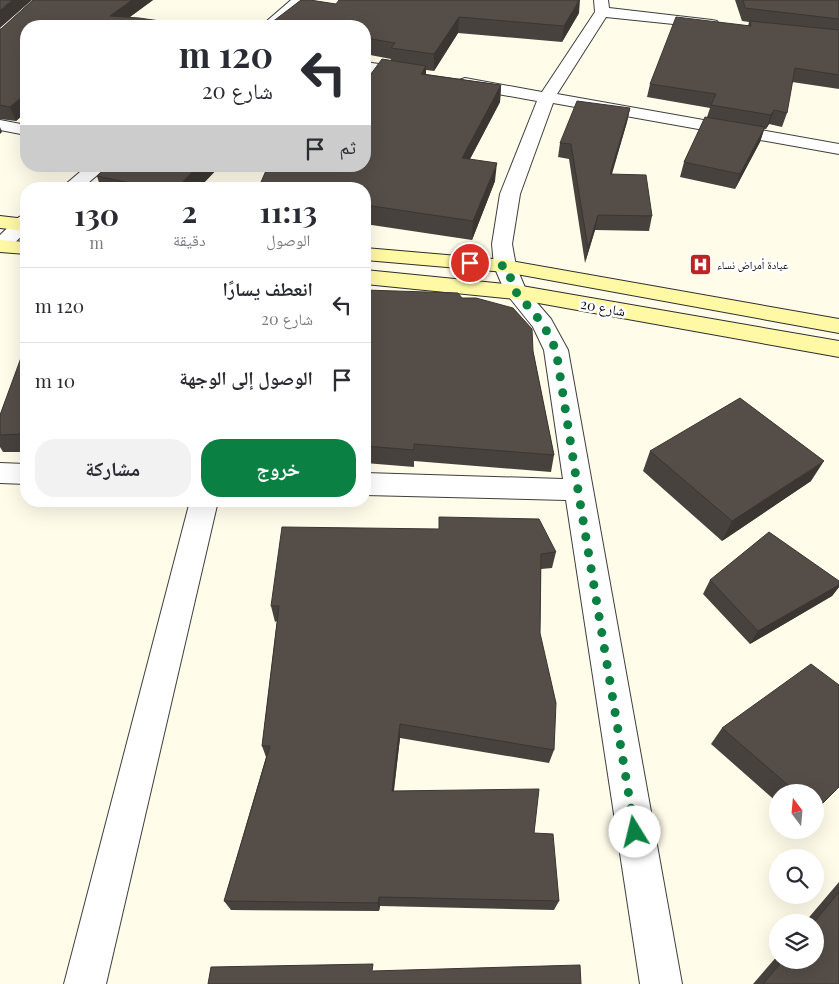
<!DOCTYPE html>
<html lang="ar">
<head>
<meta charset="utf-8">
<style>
  :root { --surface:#fff; --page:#f2f2f3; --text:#2b2b33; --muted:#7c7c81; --line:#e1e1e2; --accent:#0b8043 }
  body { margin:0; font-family:"Playfair Display","Noto Naskh Arabic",serif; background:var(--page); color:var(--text); direction:rtl; height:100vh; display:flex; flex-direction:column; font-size:19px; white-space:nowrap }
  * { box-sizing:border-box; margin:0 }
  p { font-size:16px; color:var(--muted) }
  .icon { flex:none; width:28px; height:28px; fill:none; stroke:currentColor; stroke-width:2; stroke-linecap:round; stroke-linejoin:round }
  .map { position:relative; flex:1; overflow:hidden; direction:ltr }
  .side { position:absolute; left:20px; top:182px; width:351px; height:325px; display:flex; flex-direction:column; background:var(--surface); border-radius:20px; box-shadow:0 5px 20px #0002; direction:rtl }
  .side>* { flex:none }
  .hud { position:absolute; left:20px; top:20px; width:351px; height:152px; border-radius:20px; box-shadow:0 5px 20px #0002; direction:rtl; background:#fff; color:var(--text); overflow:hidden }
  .needle { width:32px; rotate:344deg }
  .buttons { position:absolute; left:769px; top:784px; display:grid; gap:10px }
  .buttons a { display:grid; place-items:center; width:55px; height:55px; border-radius:50%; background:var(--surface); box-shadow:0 5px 20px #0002; font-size:25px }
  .pin { position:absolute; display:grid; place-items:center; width:42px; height:42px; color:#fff; margin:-21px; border:2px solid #fff; border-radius:50%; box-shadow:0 1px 5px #0007 }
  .me { position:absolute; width:55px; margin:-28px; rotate:351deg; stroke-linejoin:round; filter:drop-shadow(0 0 4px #0008) }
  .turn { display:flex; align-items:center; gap:18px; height:105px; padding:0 15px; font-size:22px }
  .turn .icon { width:65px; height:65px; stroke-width:2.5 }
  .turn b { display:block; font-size:35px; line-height:42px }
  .then { display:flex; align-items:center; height:48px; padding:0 15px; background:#0003; gap:10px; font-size:19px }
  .eta { display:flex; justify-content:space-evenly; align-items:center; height:85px; text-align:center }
  .eta b { font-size:30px; font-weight:700; line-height:35px }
  .action { display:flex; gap:10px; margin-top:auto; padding:10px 15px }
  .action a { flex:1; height:58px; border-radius:20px; background:var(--accent); color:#fff; font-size:20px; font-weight:700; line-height:58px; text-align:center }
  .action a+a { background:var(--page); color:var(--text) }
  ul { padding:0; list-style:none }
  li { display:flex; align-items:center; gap:15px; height:75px; padding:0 15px; border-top:1px solid var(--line) }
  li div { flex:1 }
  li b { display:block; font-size:19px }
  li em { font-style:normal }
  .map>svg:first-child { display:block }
</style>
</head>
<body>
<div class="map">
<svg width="839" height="984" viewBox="0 0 839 984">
  <rect width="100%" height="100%" fill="#fffcea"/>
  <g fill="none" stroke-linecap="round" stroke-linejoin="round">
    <defs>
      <path id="street" d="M291,0H306L277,26H261Z
        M594,0H608L609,8L712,20L717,21L719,24L717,27L712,28L606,17L557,94L839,144V154L553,103L520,194L512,244L516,266L526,290L551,319L568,350L682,984H640L566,500L365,495V473L563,479L544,350L533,327L505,292L494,266L492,244L500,194L537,101L465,88L459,86L457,83L459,80L465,78L542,92L595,12Z
        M365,62L413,69L419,71L421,74L419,77L413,79L365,72Z
        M0,120L26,125V135L0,130Z
        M87,166H108L81,189H60Z
        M26,215V232L7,250L0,252V235L19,217Z
        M0,463L26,464V484L0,483Z
        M190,501H218L106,984H64Z"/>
      <path id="secondary" d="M0,216L26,219V231L0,228Z
        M0,240L26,242V254L0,252Z
        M365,248L505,260L839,319V333L505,272L365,260Z
        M365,270L516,285L839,341V357L516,299L365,284Z"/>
    </defs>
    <use href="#street" stroke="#3e3e3e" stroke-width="2"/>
    <use href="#secondary" stroke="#2d2d2d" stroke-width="2"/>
    <use href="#street" fill="#fff" fill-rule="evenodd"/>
    <use href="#secondary" fill="#fff8a5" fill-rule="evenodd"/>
  </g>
  <path fill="#48423e" d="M33,0H153L130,17L26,26V112L16,121L0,119V29H1Z
    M735,0H839V89L792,82L787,113L782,127L769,124L766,129H764L760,142L735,189L680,177L684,162L707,117L710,108L647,97L650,84L748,26L749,22L742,21Z
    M336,4L579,13L562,42L458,33L434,71L426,70V74L501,85L500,102L470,159L495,181L472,240L365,224V166L391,59L365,54V26Z
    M630,108L627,122L612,174L652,216L649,231L595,230L585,263L569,159L558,157L560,143Z
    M220,166L198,189H101L97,176Z
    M365,290L462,298L533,351L554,455L551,472L414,461V467L365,463Z
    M26,354V452H3L0,447V415Z
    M650,451L811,481L722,541L643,471Z
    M439,517L556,552L552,568L541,569L540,633L554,750L549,763L400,738L394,791L534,833L559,901L554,910L380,906L379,911L231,910L224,901L266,757L262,746L277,621L275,622L271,606L439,529Z
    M710,580L839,581V587L832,596L750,644L703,594Z
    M722,728L839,787L815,811V792H778V803L711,744Z
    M839,882V984H753L778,955V960H815V922H805Z"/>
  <path fill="#3b3632" d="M12,0H32L0,28V10Z
    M132,0H153L117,26L110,16Z
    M579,0H580L579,13L562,42L564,26Z
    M459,17L458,33L434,71V54Z
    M426,66V84L421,74Z
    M501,85L500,102L461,176L462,158Z
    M22,97L26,108V112L16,121L10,107Z
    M630,108L627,122L607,189L610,174Z
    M774,110L769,124L766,129L771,115Z
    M0,127L2,132L0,134Z
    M765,127L760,142L735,189L740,174Z
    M497,163L495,181L472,240L473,221Z
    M198,166H220L198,189H176Z
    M598,215L595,230L585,263L588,248Z
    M824,461L811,481L722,541L732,521Z
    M839,585V587L832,596L750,644L758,631Z
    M400,724V738L392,803V791Z
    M379,897L380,906L379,911L378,903Z"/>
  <path fill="#544d48" stroke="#3b3632" d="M0,0H12L0,10Z
    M33,0H132L110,16L139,18L196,26H26V98L22,97L10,107L0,105V29H1Z
    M301,0H310L336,4L339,0H579L564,26L459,17L434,54L391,48L395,43L365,38V26H327V25V26H267Z
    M743,0H839V19L745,8Z
    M676,17L751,26L750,21L839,30V75L795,68L787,113L774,110L771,115L711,105L716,94L650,84Z
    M382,59L426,66L421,74L501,85L462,158L497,163L473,221L365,205V189H258L268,166H365V82Z
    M577,101L630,108L610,174L646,175L652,216L598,215L588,248L571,144L560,143Z
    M705,117L765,127L740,174L684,162Z
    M108,166H198L176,189H159L97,176Z
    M365,290L458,293L462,298H476L513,308L532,329L533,351L554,455L414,444V450L365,446Z
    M26,354V434L0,435V415L22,355Z
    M740,398L824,461L732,521L650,451Z
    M439,517L539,519L556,552L541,554L540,633L556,703L554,750L400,724L392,791L539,789L534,833L553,834L559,901L379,897L378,903L224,901L270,746H262L279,606H271L282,527L439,529Z
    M769,532L839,581V585L758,631L710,580Z
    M811,664L839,685V787L816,810L815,809V792H796L722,728Z
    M839,892V984H763L783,960H815V922H814Z
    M373,964L372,971L580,965L581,984H208L211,967Z"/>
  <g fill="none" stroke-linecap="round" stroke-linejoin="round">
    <path stroke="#0b8043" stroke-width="9" stroke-dasharray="0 16.2" d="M470,263L506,266L516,292L543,324L556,350L578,490L635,832"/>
  </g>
  <defs>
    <symbol id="hospital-square" viewBox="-11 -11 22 22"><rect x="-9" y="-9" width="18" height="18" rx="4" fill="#bc2326" stroke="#fff"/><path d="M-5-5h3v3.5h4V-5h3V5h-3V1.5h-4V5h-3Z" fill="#fff"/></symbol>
  </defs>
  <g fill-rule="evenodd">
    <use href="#hospital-square" x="688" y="252" width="25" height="25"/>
  </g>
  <g text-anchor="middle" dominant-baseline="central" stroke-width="5" stroke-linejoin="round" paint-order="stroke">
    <g font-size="11" fill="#0b0b0b" stroke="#fff" text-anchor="start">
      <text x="717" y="264">عيادة أمراض نساء</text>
    </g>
    <g font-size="14" fill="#0b0b0b" stroke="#fff">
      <text transform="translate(603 307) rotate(10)">شارع 20</text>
    </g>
  </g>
</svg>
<div class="buttons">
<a><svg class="needle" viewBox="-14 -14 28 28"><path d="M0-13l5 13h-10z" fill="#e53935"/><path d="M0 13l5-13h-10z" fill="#7c7c81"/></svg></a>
<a><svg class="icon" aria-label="search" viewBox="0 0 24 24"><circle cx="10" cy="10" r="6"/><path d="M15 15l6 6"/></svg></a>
<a><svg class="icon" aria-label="layers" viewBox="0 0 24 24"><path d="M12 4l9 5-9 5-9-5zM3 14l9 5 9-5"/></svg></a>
</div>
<div class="pin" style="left:470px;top:263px;background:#d93025"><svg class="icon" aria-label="arrive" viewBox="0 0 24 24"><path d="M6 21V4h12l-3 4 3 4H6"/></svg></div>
<svg class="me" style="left:635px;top:832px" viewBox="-20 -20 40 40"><circle r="19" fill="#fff"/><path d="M0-13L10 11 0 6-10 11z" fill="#0b8043"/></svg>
<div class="hud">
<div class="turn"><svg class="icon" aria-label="left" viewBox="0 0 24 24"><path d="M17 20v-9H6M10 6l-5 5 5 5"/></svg><div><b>120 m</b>شارع 20</div></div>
<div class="then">ثم<svg class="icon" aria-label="arrive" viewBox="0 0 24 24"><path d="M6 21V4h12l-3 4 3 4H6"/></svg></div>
</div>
<section class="side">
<div class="eta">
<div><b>11:13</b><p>الوصول</p></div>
<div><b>2</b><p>دقيقة</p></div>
<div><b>130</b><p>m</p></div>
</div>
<ul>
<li><svg class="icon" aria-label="left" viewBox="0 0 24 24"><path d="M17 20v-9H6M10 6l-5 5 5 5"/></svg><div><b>انعطف يسارًا</b><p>شارع 20</p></div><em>120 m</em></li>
<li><svg class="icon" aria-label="arrive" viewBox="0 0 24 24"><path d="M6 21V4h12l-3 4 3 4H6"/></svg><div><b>الوصول إلى الوجهة</b></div><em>10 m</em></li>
</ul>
<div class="action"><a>خروج</a><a>مشاركة</a></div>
</section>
</div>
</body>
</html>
